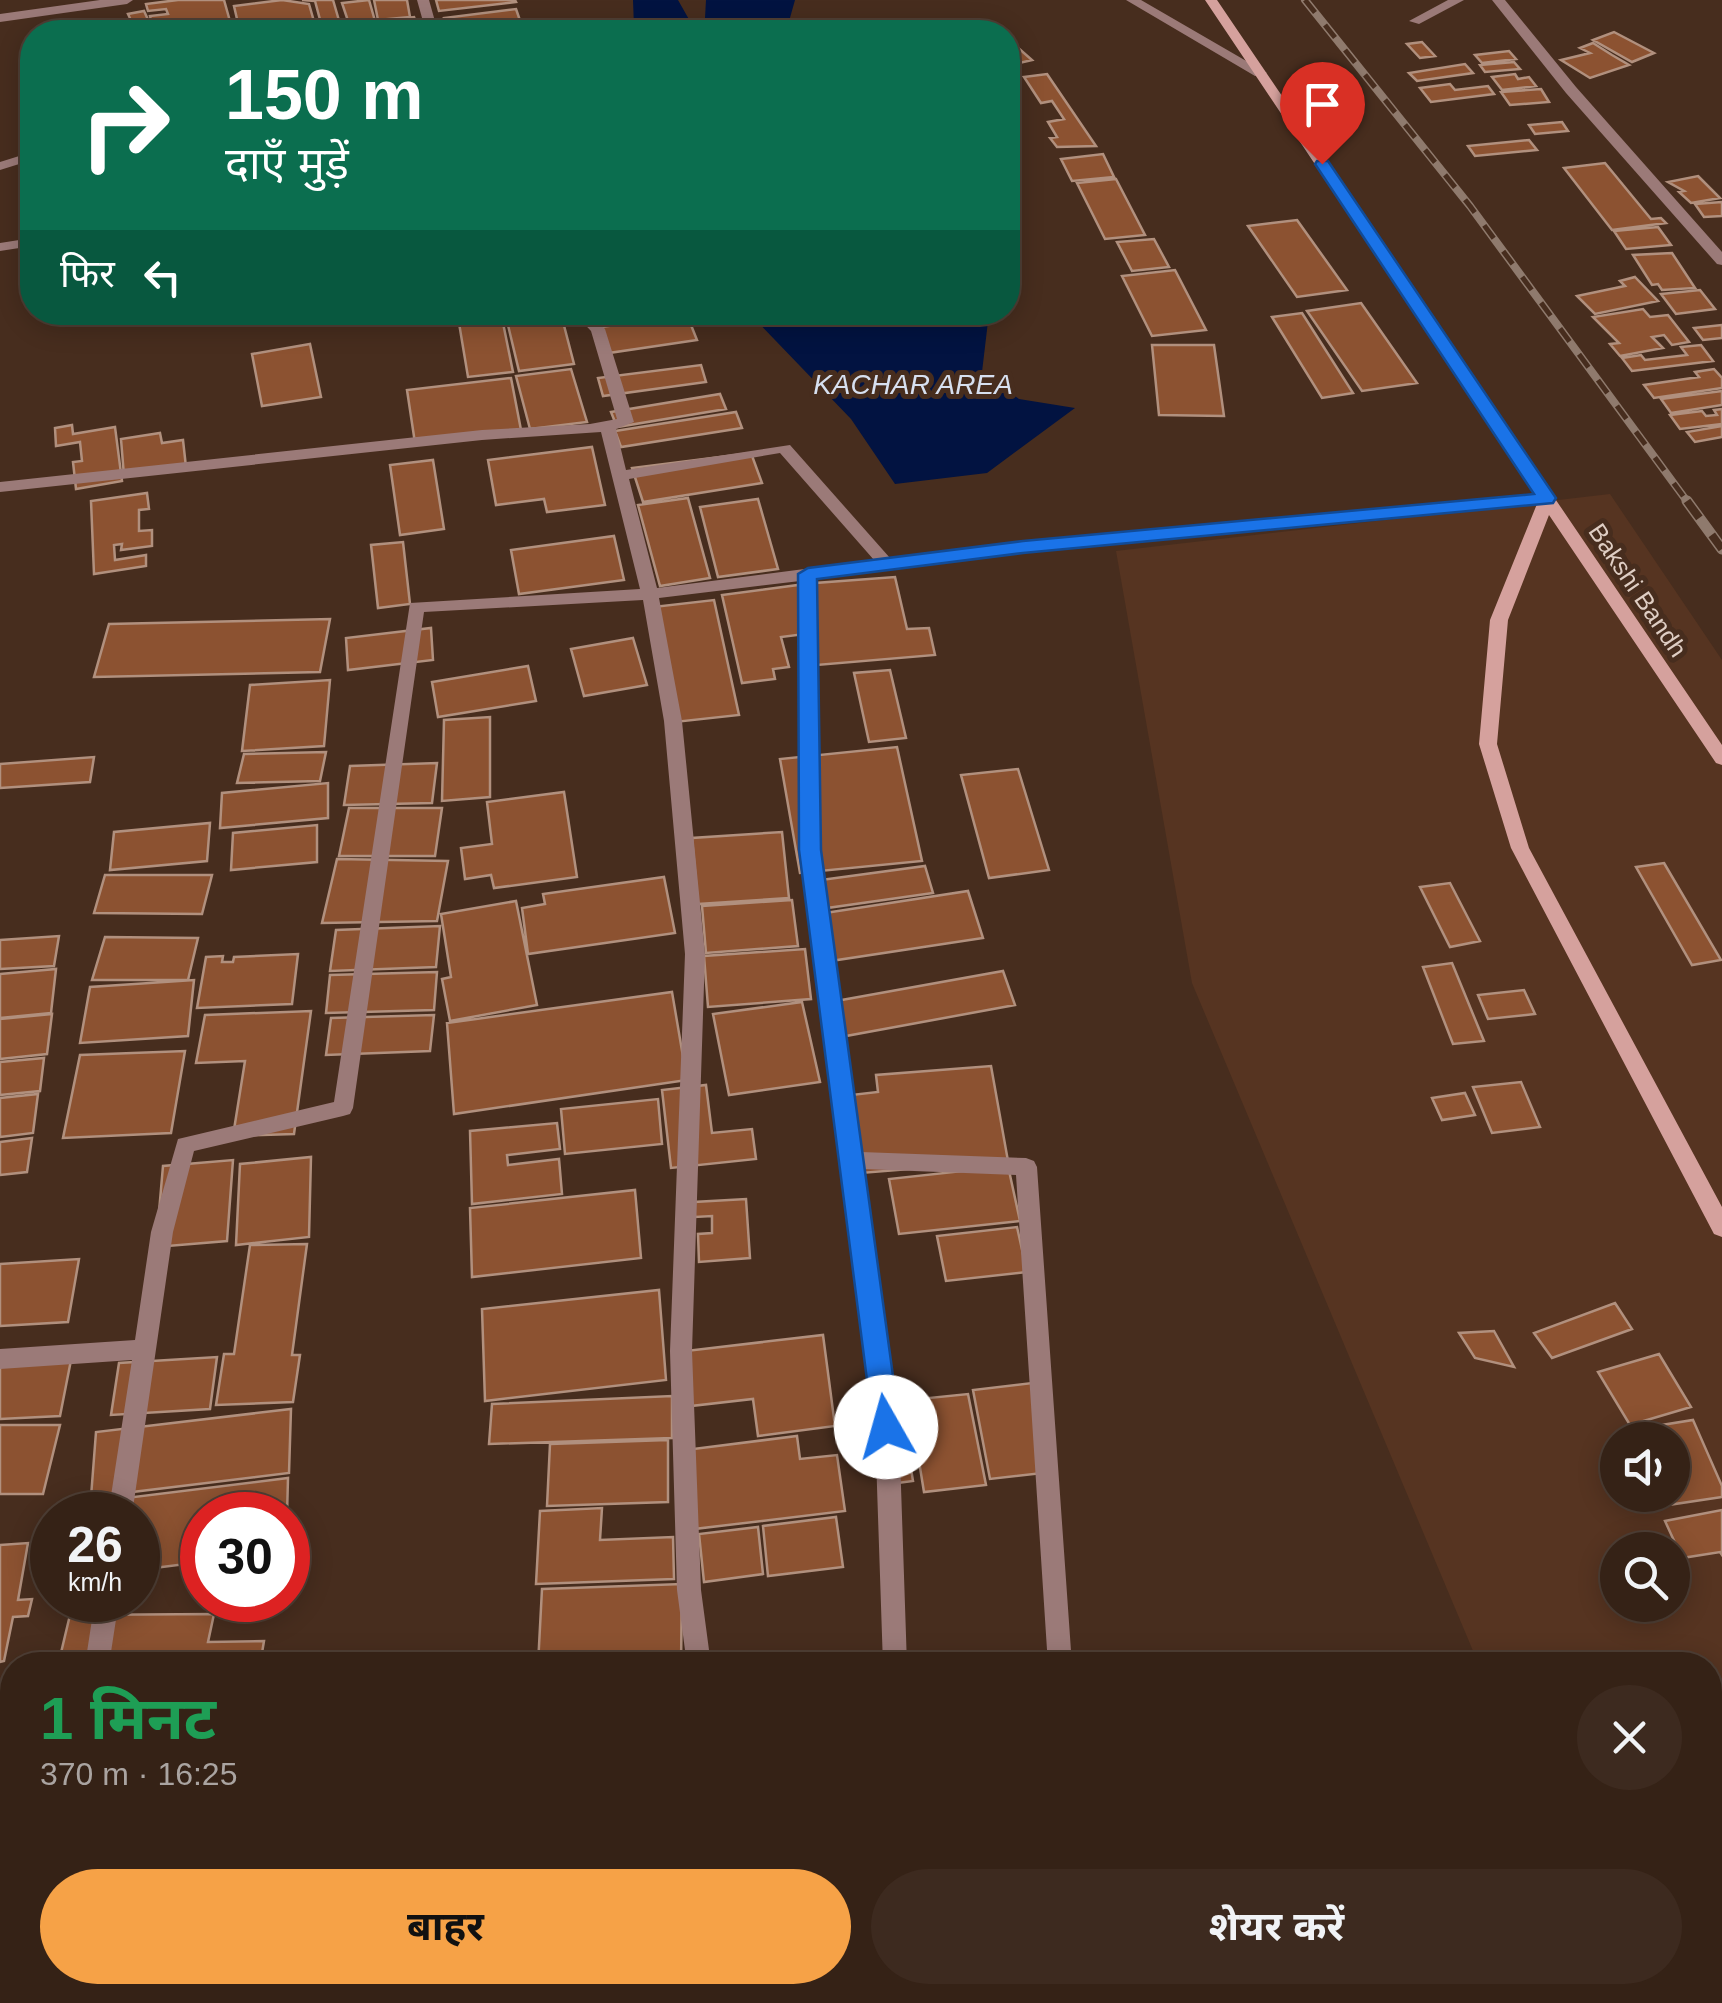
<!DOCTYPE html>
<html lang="hi">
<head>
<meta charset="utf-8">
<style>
  :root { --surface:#352216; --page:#3d2a1f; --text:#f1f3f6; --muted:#aaa4a1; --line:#4f3f35; --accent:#f6a247 }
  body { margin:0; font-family:Helvetica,"Noto Sans Devanagari",sans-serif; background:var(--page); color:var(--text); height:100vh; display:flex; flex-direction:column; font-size:38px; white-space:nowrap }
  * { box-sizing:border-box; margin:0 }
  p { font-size:32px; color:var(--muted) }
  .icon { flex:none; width:55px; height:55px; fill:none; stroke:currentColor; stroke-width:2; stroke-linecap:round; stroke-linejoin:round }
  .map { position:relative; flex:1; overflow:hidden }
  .sheet { position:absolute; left:0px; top:1652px; width:1722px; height:352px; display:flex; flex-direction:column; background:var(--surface); border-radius:40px 40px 0 0; box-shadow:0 5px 25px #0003,0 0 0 2px var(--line) }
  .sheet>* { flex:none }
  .hud { position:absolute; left:20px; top:20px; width:1000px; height:305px; border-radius:40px; box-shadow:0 5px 25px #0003,0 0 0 2px var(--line); background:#0b6e4f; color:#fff; overflow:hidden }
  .buttons { position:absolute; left:1600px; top:1422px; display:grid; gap:20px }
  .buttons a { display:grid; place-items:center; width:90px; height:90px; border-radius:50%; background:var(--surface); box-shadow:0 5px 25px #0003,0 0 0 2px var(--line); font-size:50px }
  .speed { position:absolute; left:30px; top:1492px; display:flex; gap:20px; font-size:50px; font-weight:700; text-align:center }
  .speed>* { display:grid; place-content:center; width:130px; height:130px; border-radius:50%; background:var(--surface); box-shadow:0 5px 25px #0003,0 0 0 2px var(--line); line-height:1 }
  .speed small { font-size:25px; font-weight:400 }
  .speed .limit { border:15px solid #d22; background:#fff; color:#111 }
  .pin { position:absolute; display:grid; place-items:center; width:85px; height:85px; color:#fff; margin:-102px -42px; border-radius:50% 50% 50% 0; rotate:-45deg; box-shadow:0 0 10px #0007 }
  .pin .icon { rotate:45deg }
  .me { position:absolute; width:110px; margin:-55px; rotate:353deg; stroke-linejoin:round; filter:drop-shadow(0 0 8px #0008) }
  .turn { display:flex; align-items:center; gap:35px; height:210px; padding:0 40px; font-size:45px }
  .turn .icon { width:130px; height:130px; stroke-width:2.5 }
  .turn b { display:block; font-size:70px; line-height:85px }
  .then { display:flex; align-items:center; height:95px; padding:0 40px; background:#0003; gap:20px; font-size:38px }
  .round { display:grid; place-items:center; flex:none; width:105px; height:105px; border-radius:52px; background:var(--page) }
  .head { display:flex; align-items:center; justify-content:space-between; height:170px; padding:0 40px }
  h1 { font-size:60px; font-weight:700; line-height:75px; color:#1e9e55 }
  .cta { display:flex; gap:20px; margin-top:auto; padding:20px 40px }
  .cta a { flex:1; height:115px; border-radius:60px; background:var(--accent); color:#111; font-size:40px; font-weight:700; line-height:115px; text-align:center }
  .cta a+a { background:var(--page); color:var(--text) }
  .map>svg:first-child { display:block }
</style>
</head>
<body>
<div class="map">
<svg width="1722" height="2003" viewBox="0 0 1722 2003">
  <rect width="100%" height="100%" fill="#472d1e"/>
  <path fill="#563421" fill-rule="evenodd" d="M1610,494L1722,660V2003H1621L1617,1993L1710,1992V1665H1479L1192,983L1116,551ZM1618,1440H1672V1495H1618ZM1618,1550H1672V1605H1618Z"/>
  <path fill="#021341" d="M633,0H678L695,30L709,32H627L634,27Z
    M706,0H795L786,32H729V26L705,18Z
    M749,313H989L982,372L1019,399L1075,408L987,473L895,484L851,419Z"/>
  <path fill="#8c5231" stroke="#b1907e" stroke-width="2.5" d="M178,0H224L233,32H154L150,16L168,14L166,9L148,11L146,4Z
    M282,0L309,4L315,25L240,32L234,6Z
    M302,0H333L340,24L322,27L315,1Z
    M369,0L375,21L349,24L342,3Z
    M374,0H407L410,17L378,20Z
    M436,0H515L516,2L439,11Z
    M516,9L524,32H448L444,18Z
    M144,11L151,26L135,29L128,14Z
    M414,17L419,32H341L376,28L374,22Z
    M1614,32L1654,53L1632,62L1593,40Z
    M1422,42L1435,56L1420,58L1407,44Z
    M1593,43L1612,55L1629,65L1590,78L1561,60L1590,53L1580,48Z
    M1016,46L1032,60L1015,64L1008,58V49Z
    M1509,51L1516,59L1482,63L1475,55Z
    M1514,62L1520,69L1485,72L1480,65Z
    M1465,64L1473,73L1417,81L1409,73Z
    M1047,74L1096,146L1057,147L1050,138L1057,137L1048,122L1064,119L1052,101L1041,103L1024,77Z
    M1515,74L1518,79L1529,77L1536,86L1502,90L1492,77Z
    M1450,84L1455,90L1488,86L1494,94L1431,102L1420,88Z
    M1541,89L1549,102L1510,105L1501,92Z
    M1562,122L1568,131L1535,134L1529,125Z
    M1529,140L1537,150L1475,156L1468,146Z
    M1103,154L1114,177L1072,181L1061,159Z
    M1605,163L1651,219L1661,218L1666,223L1612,230L1564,168Z
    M1698,176L1720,198L1691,203L1679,192L1684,191L1668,182Z
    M1116,179L1145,235L1105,239L1077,183Z
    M1722,202V216L1704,217L1695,204Z
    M1297,220L1347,290L1297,297L1248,226Z
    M1658,227L1671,245L1626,249L1614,231Z
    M1154,239L1169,267L1132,271L1117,242Z
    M1672,253L1695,288L1662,290L1658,284L1652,285L1633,255Z
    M1175,270L1206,330L1152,336L1122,276Z
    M1635,277L1658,301L1595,314L1577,296L1625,286L1620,281Z
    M1700,290L1715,309L1676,314L1661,294Z
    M1361,303L1417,383L1362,391L1307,311Z
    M1643,309L1650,317L1668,315L1689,342L1672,345L1664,335L1652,337L1663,348L1620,356L1610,344L1619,343L1593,317Z
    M1302,313L1353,393L1322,398L1272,317Z
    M561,314L574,364L519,371L507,321Z
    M687,315L697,340L602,354L594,328Z
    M502,318L513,372L468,377L459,323Z
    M1722,325V338L1703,340L1694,328Z
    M310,344L321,397L262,406L252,354Z
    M1152,345H1214L1224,416L1159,415Z
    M1701,345L1713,361L1632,371L1622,358L1641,355L1645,360L1687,355L1681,347Z
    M701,365L706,382L603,396L598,378Z
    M571,369L587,422L530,429L516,376Z
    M1714,369L1722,378V388L1654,398L1644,385L1699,377L1695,372Z
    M511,378L521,430L415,443L407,390Z
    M1722,391V405L1671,413L1661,399Z
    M720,394L726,409L617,427L611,412Z
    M1722,409V424L1680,429L1670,415L1702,411L1706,416L1717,415L1714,410Z
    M736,412L742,428L621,447L615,431Z
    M72,425L73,434L115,427L122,481L76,489L73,462L82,461L80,442L56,446L55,428Z
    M1722,426V437L1695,442L1687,432Z
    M160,433L162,443L183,440L186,467L124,476L121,439Z
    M592,447L605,505L547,512L544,499L496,505L488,460Z
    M751,453L762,483L643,502L632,468Z
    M433,460L444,529L400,535L390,465Z
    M147,493L149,509L139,510V531L152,530V546L121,550L122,544L114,545L115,560L146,555V566L94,574L91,501Z
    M688,498L710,578L660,586L638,505Z
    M758,499L778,569L718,577L700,507Z
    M614,536L624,580L519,594L511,550Z
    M403,542L410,604L378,608L371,545Z
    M895,577L907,629L929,628L935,655L817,665L802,584Z
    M798,585L805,634L781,637L789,667L773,669L775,679L742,683L722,595Z
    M714,600L739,715L675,722L653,607Z
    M330,619L320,672L94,677L109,624Z
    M431,628L433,660L348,670L346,638Z
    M633,638L647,685L584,696L571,649Z
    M528,666L536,701L438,717L432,682Z
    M890,670L906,738L869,742L854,673Z
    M330,680L324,746L242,751L250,685Z
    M490,717V797L442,801L444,720Z
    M897,747L922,861L800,873L780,759Z
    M326,752L320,781L237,783L244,754Z
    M94,757L90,782L0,788V764Z
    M437,763L432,803L344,805L350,766Z
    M1018,769L1049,870L989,878L961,775Z
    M328,783V818L220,828L222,793Z
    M564,792L577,877L494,888L491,875L465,879L461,848L492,844L487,802Z
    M349,808H442L435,856H339Z
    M210,823L207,861L110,870L114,832Z
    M317,825V862L231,870L233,833Z
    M782,832L789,898L698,904L692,838Z
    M337,859L448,861L437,921L322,923Z
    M1664,863L1721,960L1692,965L1636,867Z
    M925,866L933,893L813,910L806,882Z
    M105,875H212L202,914L94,913Z
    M664,877L675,933L528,954L522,908L545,904L543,894Z
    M1450,883L1480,941L1450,947L1420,887Z
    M968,891L983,938L824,962L812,915Z
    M792,900L798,946L706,953L702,906Z
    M516,901L537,1005L450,1021L442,979L451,977L441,914Z
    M440,926L436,967L330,971L336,930Z
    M59,936L54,966L0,969V940Z
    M105,937L198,938L188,980H92Z
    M805,949L811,999L708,1007L704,956Z
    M298,954L292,1004L197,1008L206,957L223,956L222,962H233L234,957Z
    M1452,963L1484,1041L1453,1044L1423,967Z
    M56,969L51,1013L0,1018V974Z
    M1003,971L1015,1005L846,1036L836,1001Z
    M437,972L434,1010L326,1013L330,975Z
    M194,980L188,1036L80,1043L90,987Z
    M1524,990L1535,1014L1488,1019L1478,995Z
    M672,992L687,1080L454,1114L447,1023Z
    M802,1002L820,1082L729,1095L713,1014Z
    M311,1011L294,1134L233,1136L245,1061L196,1063L205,1015Z
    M52,1014L47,1054L0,1059V1019Z
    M434,1015L430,1051L326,1055L331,1018Z
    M185,1051L171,1133L63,1138L80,1055Z
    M44,1058L40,1091L0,1095V1062Z
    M991,1066L1008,1161L861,1173L851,1095L878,1092L876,1075Z
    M1521,1082L1540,1127L1492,1133L1473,1087Z
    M706,1085L712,1133L752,1129L756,1159L671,1168L662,1090Z
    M1465,1093L1475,1115L1442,1120L1432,1098Z
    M38,1094L33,1133L0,1137V1098Z
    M658,1099L662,1144L565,1154L561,1109Z
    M557,1123L560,1149L507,1155L508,1165L559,1159L562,1194L472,1204L470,1131Z
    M32,1138L27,1172L0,1175V1142Z
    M311,1157L309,1237L236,1245L240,1164Z
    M233,1160L227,1241L156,1247L163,1166Z
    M1008,1166L1020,1221L899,1234L889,1179Z
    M635,1190L641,1258L472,1277L470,1208Z
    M746,1199L750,1258L699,1262L698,1234L712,1233V1216L695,1217L694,1202Z
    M1017,1227L1027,1272L946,1281L937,1236Z
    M307,1244L292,1355H300L293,1402L216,1405L224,1354H234L250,1245Z
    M79,1259L68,1322L0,1326V1264Z
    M659,1290L666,1380L485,1401L482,1309Z
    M1615,1303L1632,1329L1552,1358L1534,1333Z
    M1494,1331L1514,1367L1475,1358L1459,1333Z
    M823,1335L835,1426L758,1436L753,1399L682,1407L677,1352Z
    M1659,1354L1691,1407L1630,1425L1598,1372Z
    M72,1355L60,1416L0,1419V1359Z
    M217,1357L210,1409L111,1415L119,1363Z
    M1032,1383L1052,1472L990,1479L973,1390Z
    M898,1390L913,1481L882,1485L868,1395Z
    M968,1394L986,1485L924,1492L909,1400Z
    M672,1396V1438L489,1444L492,1404Z
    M291,1409L289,1473L91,1497L96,1432Z
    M1693,1420L1722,1486V1497L1668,1505L1664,1495H1672V1440H1654L1662,1425Z
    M0,1425H60L43,1494H0Z
    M797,1436L800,1459L837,1455L845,1511L694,1529L685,1450Z
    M668,1440V1502L547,1506L550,1444Z
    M288,1478L287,1515H202V1562L138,1570V1515H92L93,1502Z
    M602,1508L600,1540L673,1537L674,1579L536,1584L540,1511Z
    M1722,1510V1555L1720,1552L1682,1558L1665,1521Z
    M836,1517L843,1567L768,1576L763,1526Z
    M758,1527L763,1574L704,1582L699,1534Z
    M28,1543L18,1600L32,1599L28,1616L13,1617L4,1661L0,1662V1545Z
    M682,1584L681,1665H538L542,1589Z
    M214,1614L208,1642L264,1641L260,1665H188L189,1655L60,1657L70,1615Z
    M12,1939V1992H346L344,2003H0Z"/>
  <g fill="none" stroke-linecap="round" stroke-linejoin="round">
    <path fill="#9b7a78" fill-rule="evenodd" d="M100,0H133L127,4L0,22V14Z
      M417,0H429L438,32H426Z
      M1126,0H1141L1267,73L1255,76Z
      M1448,0H1464L1419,24L1409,21Z
      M1492,0H1505L1576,87L1722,252V265L1717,264L1566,93Z
      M32,152V160L0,170V162Z
      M32,238V246L0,251V243Z
      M573,312H589L605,329L634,422L616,429L626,470L790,445L890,558L1023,542L1547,494L1555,499L1547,504L1023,552L816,578L819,850L861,1152L1026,1158L1034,1161L1037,1167L1072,1665H1048L1016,1175L863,1169L899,1427L907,1665H883L875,1427L801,850L800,581L659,598L682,721L705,954L692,1351L701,1590L711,1665H687L677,1590L670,1351L685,954L664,721L643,600L424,612L353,1108L350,1114L343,1116L194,1151L173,1232L132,1515H108L132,1360L0,1369V1349L135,1340L151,1232L178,1139L334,1102L410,603L640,589L601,432L482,440L0,492V482L482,430L590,424L617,419L591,331ZM780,453L874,560L657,588L629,479Z
      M95,1600H119L109,1665H85Z
      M12,1824V1911L9,1918L0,1922V1833Z
      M711,1992H739V2003H711Z
      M892,1992H920L921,2003H893Z
      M1068,1992H1096L1097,2003H1069Z"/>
    <path fill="#d5a19d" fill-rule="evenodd" d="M1205,0H1217L1722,745V765L1716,763L1549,515L1508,620L1497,744L1529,848L1722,1207V1237L1714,1234L1511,848L1479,744L1490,620L1539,499Z"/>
    <defs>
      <path id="rail-far1" d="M1305,0L1470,206L1689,504"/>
      <path id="rail" d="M1687,501L1722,549"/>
    </defs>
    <use href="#rail-far1" stroke="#8f7a6d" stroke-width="8"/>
    <use href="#rail" stroke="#8f7a6d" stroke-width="11"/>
    <use href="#rail-far1" stroke="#472d1e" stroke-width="5" stroke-dasharray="16" stroke-linecap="butt"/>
    <use href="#rail" stroke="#472d1e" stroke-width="8" stroke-dasharray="21" stroke-linecap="butt"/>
  </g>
  <path fill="#1a73e8" stroke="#114b97" stroke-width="2.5" d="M1317,161H1328L1556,498L1553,503L1023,553L817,579L821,850L900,1427L896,1436L886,1439L877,1436L873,1427L799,850L798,574L808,568L1023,541L1534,494L1315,164Z"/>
  <g text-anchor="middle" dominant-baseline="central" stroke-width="10" stroke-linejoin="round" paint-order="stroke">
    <g font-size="25" fill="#dfcec4" stroke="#472d1e">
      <text transform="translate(1638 590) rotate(56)">Bakshi Bandh</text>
    </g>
    <g font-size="28" font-style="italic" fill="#d7e0f0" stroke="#472d1e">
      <text x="913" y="384">KACHAR AREA</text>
    </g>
  </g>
</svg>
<div class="buttons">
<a><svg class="icon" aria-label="sound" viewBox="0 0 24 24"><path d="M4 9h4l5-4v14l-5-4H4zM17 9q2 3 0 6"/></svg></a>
<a><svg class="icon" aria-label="search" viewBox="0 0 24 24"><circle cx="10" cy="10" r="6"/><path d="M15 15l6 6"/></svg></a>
</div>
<div class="speed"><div>26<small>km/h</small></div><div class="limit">30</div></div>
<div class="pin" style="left:1322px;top:164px;background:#d93025"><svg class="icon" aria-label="arrive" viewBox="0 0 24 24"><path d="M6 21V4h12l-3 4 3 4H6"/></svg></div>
<svg class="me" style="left:886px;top:1427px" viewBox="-20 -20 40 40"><circle r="19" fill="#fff"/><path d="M0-13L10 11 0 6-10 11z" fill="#1a73e8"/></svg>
<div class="hud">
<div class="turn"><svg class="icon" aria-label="right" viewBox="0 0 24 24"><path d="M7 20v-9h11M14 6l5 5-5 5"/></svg><div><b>150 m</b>दाएँ मुड़ें</div></div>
<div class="then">फिर<svg class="icon" aria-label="left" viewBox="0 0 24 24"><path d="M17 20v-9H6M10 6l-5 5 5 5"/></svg></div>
</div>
<section class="sheet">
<div class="head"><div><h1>1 मिनट</h1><p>370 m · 16:25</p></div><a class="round"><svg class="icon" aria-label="close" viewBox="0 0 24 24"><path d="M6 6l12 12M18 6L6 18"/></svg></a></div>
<div class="cta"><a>बाहर</a><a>शेयर करें</a></div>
</section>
</div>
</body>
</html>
